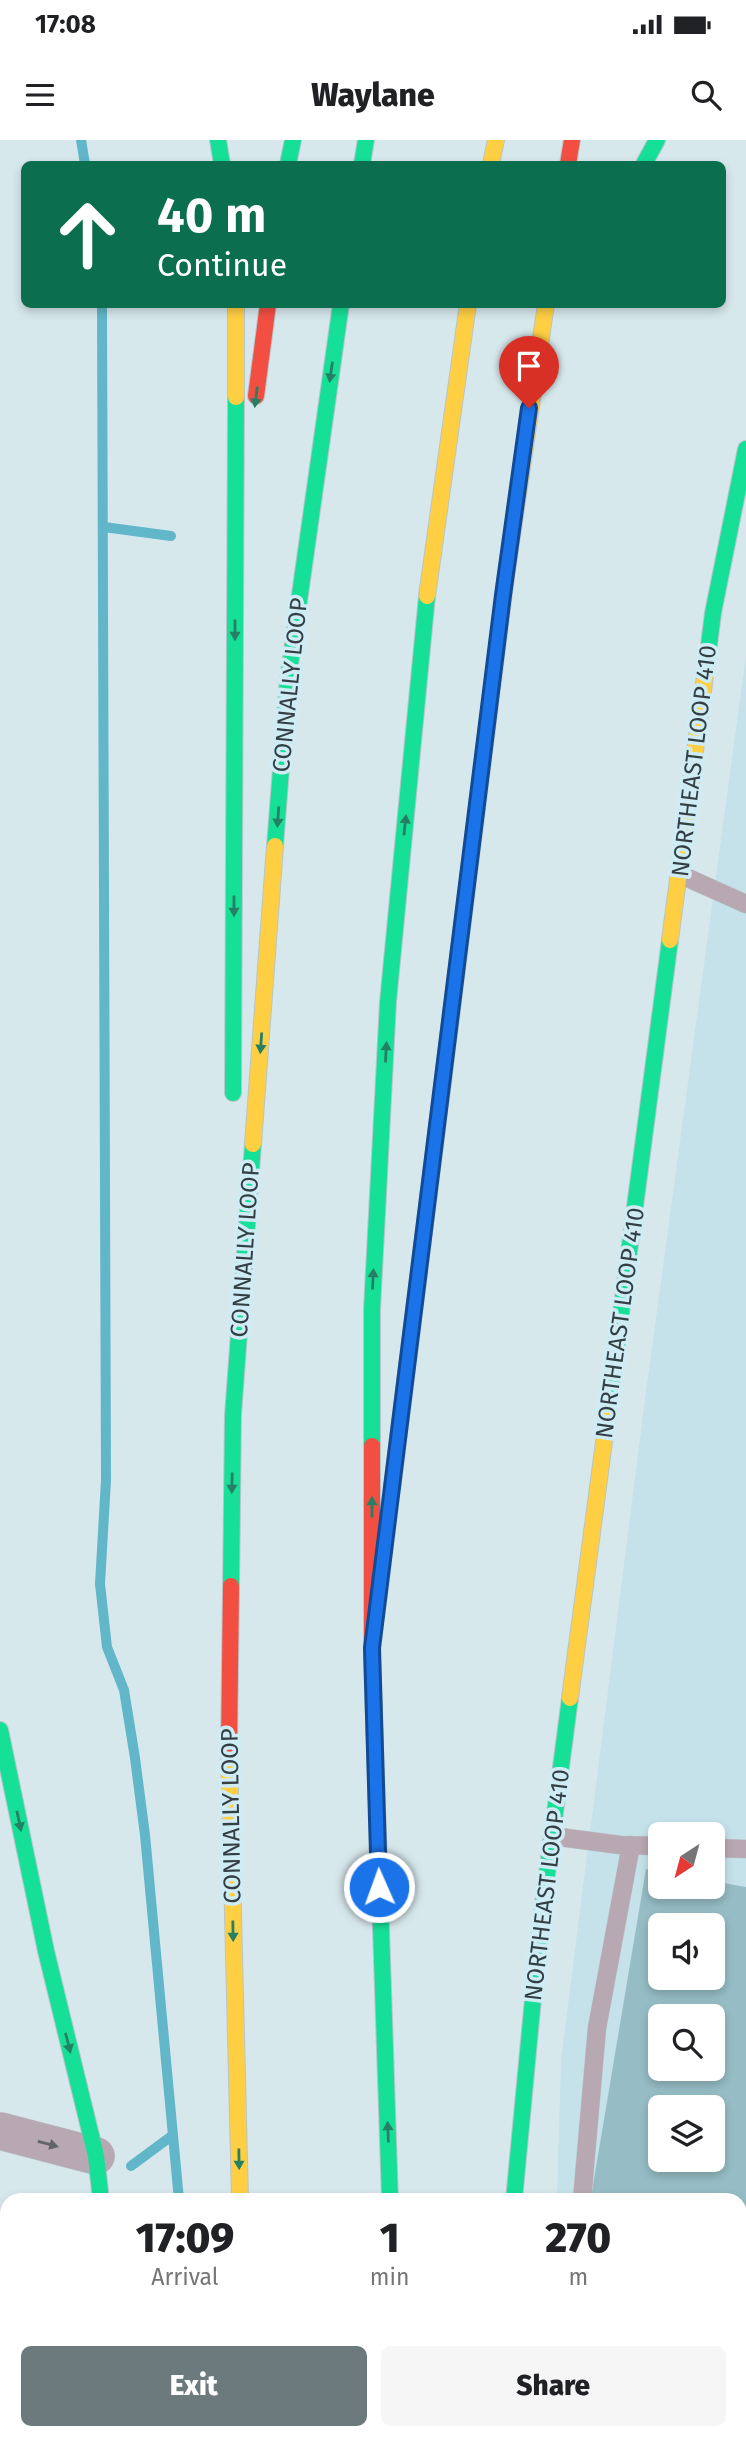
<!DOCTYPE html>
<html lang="en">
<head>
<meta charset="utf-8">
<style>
  :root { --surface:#fff; --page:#f6f6f6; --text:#202124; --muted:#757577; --accent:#6c7a7e }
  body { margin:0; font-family:"Fira Sans",sans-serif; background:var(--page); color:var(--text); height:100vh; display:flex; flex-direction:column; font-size:26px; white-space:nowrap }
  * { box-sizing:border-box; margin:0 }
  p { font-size:23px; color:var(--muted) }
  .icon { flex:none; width:38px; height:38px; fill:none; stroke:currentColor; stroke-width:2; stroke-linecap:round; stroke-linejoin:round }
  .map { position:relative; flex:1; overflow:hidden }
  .drawer { position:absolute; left:0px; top:2053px; width:747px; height:247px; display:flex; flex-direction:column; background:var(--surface); border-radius:21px 21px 0 0; box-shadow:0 4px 10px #0003 }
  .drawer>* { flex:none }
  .top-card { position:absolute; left:21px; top:21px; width:705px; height:147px; border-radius:10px; box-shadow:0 4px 10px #0003; background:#0b6e4f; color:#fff; overflow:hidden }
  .needle { width:46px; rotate:216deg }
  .buttons { position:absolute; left:648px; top:1682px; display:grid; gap:14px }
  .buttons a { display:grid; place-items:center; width:77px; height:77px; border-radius:10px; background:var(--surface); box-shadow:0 4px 10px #0003; font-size:35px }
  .pin { position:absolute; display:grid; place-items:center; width:60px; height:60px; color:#fff; margin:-72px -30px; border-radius:50% 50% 50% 0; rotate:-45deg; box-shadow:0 0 7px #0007 }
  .pin .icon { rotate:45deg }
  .me { position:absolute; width:77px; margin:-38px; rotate:358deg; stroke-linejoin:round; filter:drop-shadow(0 0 5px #0008) }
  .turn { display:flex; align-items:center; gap:24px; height:147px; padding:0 21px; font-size:32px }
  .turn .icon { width:91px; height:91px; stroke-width:2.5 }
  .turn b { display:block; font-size:49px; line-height:60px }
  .eta { display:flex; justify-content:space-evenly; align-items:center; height:119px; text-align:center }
  .eta b { font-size:42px; font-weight:800; line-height:49px }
  .action { display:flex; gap:14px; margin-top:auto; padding:14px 21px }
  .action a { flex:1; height:80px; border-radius:10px; background:var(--accent); color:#fff; font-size:28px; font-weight:800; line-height:80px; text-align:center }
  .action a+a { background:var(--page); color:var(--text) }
  .status { display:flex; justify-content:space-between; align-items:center; height:49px; padding:0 35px; background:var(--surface); direction:ltr }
  .status svg { height:19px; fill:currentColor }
  header { display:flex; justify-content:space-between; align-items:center; height:91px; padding:0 21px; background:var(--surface); font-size:32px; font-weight:800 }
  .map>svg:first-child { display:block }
</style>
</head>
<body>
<div class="status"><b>17:08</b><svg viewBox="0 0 49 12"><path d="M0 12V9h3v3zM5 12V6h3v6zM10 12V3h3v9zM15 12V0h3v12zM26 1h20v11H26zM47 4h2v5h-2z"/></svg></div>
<header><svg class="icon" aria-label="menu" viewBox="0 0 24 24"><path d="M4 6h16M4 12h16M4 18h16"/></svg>Waylane<svg class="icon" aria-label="search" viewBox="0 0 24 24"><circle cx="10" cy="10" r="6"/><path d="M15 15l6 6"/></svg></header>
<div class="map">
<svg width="746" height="2298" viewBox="0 0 746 2298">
  <rect width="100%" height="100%" fill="#d7e8ed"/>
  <path fill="#c5e2eb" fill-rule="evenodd" d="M746,515V2274L740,2282V2060H557L561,1920L645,1259ZM660,1694H712V1746H660ZM660,1785H712V1838H660ZM660,1876H712V1928H660ZM660,1967H712V2020H660Z
    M553,2293H732L728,2298H555Z"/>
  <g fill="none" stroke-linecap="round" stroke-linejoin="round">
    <path stroke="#61b6c9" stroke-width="10" d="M81,0L85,24
      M102,164L106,1340L100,1444L107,1507L124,1550L135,1618L145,1695L179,2060
      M104,387L171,396
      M131,2026L173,1995
      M0,2136L7,2125
      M0,2175L7,2187
      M40,2292V2298
      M201,2292L202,2298"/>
  </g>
  <path fill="#96bdc5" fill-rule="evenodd" d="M646,1729L660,1732V1746H712V1741L746,1747V2124L740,2123V2060H605L591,2057ZM660,1785H712V1838H660ZM660,1876H712V1928H660ZM660,1967H712V2020H660Z"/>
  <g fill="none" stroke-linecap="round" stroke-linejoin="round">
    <defs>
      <path id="lane" d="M679,734L746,764
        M552,1696L620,1705L660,1706
        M712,1708L746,1709
        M582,2060L597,1888L631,1705
        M639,2292L641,2298"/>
      <path id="street" d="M0,1991L96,2016"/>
      <path id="fast" d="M218,0L222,24
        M288,24L293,0
        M362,24L366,0
        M644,24L657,0
        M708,513L713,473L746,309
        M275,706L288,539L341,164
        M233,953L236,257
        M608,1272L670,800
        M372,1306V1169L388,862L427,456
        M392,1347L506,436
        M231,1446L233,1275L253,1004
        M372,1517L390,2060
        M0,1590L46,1811L96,2016L101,2060
        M514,2060L539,1795L570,1558
        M262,2292L263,2298
        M490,2292V2298
        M539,2292L540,2298"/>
      <path id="slow" d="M491,24L496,0
        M236,257V164
        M506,436L546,164
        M427,456L468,164
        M670,800L708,513
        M253,1004L275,706
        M570,1558L608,1272
        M229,1609L240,2060
        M132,2292L133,2298"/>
      <path id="jam" d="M568,24L572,0
        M256,256L268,164
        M372,1306V1517
        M229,1609L231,1446
        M400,2292L401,2298"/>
    </defs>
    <use href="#lane" stroke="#b8c5c9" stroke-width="19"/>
    <use href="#street" stroke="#b8c5c9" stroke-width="38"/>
    <use href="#fast" stroke="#b8c5c9" stroke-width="18"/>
    <use href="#slow" stroke="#b8c5c9" stroke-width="18"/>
    <use href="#jam" stroke="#b8c5c9" stroke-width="18"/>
    <use href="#lane" stroke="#b8a8b2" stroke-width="18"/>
    <use href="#street" stroke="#b8a8b2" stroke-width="37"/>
    <use href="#fast" stroke="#16e098" stroke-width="16"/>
    <use href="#slow" stroke="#ffcf43" stroke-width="16"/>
    <use href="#jam" stroke="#f24e42" stroke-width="16"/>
  </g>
  <defs><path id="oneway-solid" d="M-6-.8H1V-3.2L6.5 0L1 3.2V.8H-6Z" transform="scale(1.75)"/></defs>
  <g fill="#277f64">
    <use href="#oneway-solid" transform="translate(331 232) rotate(98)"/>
    <use href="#oneway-solid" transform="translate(256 257) rotate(97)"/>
    <use href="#oneway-solid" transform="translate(235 490) rotate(90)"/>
    <use href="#oneway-solid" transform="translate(278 677) rotate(94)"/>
    <use href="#oneway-solid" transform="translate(405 685) rotate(-84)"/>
    <use href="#oneway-solid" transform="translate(234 766) rotate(90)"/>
    <use href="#oneway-solid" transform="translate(261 903) rotate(94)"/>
    <use href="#oneway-solid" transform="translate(386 912) rotate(-87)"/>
    <use href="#oneway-solid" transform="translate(373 1139) rotate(-87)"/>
    <use href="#oneway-solid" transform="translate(232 1343) rotate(91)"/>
    <use href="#oneway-solid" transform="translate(372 1367) rotate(-90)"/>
    <use href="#oneway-solid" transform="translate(19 1681) rotate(78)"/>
    <use href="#oneway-solid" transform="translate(233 1791) rotate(89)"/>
    <use href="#oneway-solid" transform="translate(68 1903) rotate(76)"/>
    <use href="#oneway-solid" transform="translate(388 1992) rotate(-92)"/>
    <use href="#oneway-solid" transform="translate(239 2019) rotate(89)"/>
  </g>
  <use fill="#626469" href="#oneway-solid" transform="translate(48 2004) rotate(15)"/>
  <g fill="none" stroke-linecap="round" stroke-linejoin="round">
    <defs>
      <path id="route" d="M379,1747L372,1508L503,455L529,268"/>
    </defs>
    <use href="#route" stroke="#114b97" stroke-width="18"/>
    <use href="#route" stroke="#1a73e8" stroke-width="12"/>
  </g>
  <g text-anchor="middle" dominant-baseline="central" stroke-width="7" stroke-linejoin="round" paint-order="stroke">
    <g font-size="24" fill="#333f42" stroke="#cfecf5">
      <text transform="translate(290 545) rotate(-84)">CONNALLY LOOP</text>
      <text transform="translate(694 621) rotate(-83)">NORTHEAST LOOP 410</text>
      <text transform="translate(245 1110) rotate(-86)">CONNALLY LOOP</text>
      <text transform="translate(620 1183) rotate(-82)">NORTHEAST LOOP 410</text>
      <text transform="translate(231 1676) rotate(-91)">CONNALLY LOOP</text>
      <text transform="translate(547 1745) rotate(-83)">NORTHEAST LOOP 410</text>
    </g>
  </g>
</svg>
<div class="buttons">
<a><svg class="needle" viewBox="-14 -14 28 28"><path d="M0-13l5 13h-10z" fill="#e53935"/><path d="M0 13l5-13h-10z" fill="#757577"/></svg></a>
<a><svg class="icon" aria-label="sound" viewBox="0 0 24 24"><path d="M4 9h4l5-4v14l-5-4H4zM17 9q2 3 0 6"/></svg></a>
<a><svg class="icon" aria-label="search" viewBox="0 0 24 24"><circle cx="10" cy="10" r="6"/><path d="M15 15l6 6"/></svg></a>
<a><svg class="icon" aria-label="layers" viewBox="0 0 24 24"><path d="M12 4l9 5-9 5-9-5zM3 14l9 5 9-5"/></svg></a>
</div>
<div class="pin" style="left:529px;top:268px;background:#d93025"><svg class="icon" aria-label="arrive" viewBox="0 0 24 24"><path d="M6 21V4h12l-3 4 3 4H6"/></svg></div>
<svg class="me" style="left:379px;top:1747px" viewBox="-20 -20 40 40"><circle r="17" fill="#1a73e8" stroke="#fff" stroke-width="3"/><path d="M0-11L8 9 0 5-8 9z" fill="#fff"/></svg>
<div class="top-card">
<div class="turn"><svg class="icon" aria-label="ahead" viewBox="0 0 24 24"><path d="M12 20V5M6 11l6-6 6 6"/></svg><div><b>40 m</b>Continue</div></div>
</div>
<section class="drawer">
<div class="eta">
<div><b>17:09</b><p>Arrival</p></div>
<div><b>1</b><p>min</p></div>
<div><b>270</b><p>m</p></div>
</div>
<div class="action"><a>Exit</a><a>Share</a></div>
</section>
</div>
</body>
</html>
